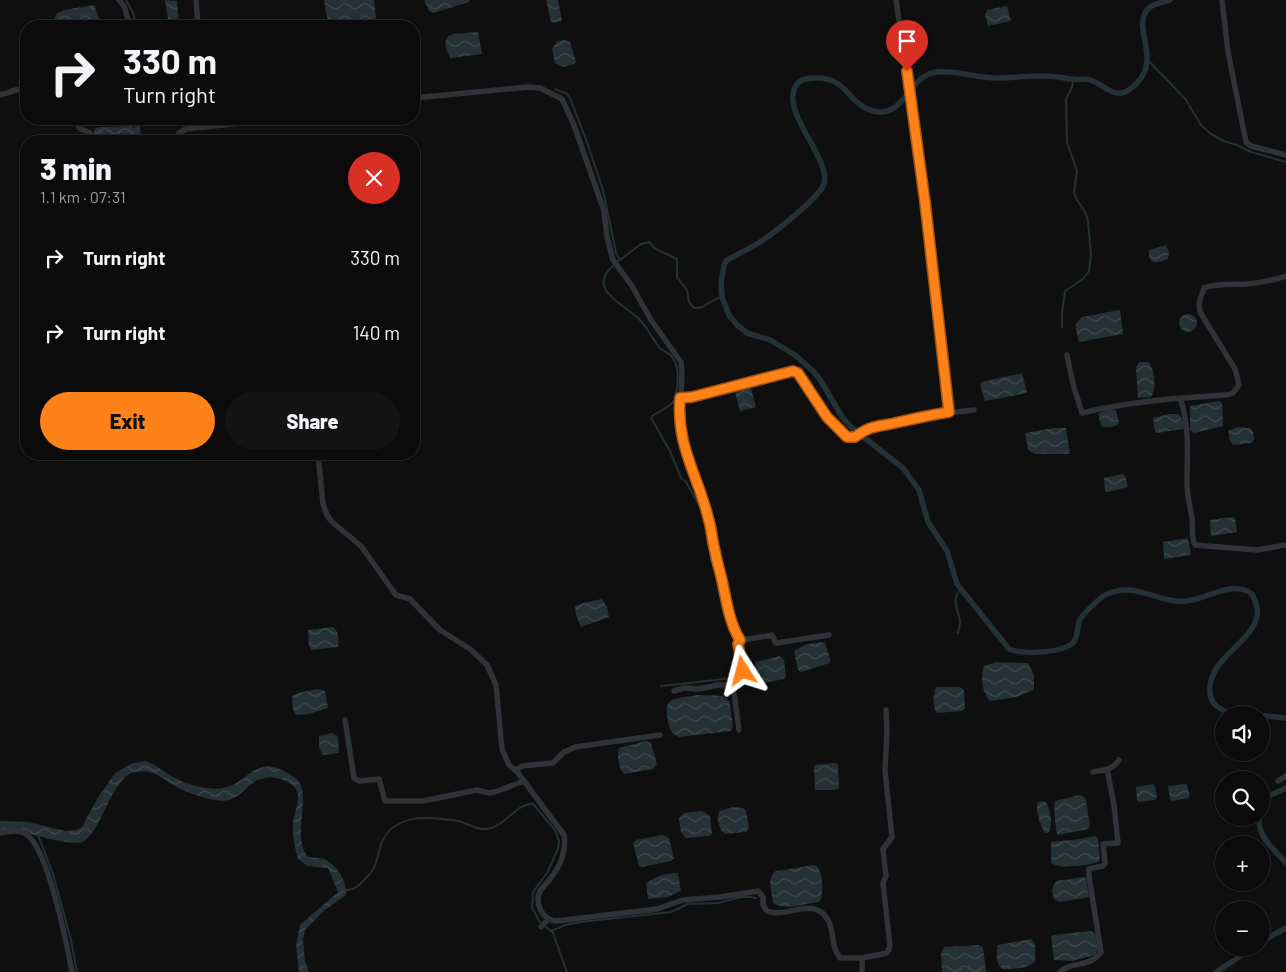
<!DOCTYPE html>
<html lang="en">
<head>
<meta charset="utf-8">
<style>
  :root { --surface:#0b0b0c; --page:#141415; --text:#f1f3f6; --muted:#9a9b9d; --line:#2b2b2d; --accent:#ff8218 }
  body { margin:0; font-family:Barlow,sans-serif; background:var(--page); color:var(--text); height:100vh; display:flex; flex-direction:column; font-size:19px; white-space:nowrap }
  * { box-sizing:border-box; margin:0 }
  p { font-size:16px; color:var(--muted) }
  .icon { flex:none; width:28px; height:28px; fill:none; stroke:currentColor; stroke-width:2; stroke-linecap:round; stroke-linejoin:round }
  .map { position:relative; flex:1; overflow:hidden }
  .sheet { position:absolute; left:20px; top:135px; width:400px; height:325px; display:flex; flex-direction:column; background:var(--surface); border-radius:20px; box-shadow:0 1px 4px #0004,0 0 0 1px var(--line) }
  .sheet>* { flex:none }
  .banner { position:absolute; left:20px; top:20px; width:400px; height:105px; border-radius:20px; box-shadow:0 1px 4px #0004,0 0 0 1px var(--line); background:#0b0b0c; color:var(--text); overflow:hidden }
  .fabs { position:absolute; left:1215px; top:706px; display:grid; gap:10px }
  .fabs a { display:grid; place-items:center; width:55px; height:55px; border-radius:50%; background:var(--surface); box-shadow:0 1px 4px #0004,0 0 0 1px var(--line); font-size:25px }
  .pin { position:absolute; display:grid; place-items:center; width:42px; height:42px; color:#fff; margin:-51px -21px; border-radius:50% 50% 50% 0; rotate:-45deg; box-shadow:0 0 5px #0007 }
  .pin .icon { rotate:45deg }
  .me { position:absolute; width:55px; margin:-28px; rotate:351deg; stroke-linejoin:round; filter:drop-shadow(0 0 4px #0008) }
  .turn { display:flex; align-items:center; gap:18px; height:105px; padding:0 20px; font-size:22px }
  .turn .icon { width:65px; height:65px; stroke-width:2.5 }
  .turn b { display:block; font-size:35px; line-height:42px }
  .round { display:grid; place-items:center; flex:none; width:52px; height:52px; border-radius:26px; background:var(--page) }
  .summary { display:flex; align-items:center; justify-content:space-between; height:85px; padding:0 20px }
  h1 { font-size:30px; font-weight:800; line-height:38px }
  .cta { display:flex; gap:10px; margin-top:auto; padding:10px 20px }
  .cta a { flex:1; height:58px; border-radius:30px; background:var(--accent); color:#111; font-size:20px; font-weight:800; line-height:58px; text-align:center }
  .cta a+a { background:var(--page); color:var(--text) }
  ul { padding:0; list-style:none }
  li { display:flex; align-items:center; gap:15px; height:75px; padding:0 20px }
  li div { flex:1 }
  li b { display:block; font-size:19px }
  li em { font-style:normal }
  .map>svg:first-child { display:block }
</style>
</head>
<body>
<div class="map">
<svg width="1286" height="972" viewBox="0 0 1286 972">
  <defs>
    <pattern id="water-waves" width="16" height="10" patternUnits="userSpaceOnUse" patternTransform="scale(1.25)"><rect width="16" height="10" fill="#243135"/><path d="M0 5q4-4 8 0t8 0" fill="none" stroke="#404c50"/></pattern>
  </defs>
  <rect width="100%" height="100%" fill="#0f0f10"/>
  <path fill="url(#water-waves)" d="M165,0L177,1L179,24L170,26L169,25Z
    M324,0H374L376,18L371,20L331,24L328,23Z
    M424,0H470L469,2L433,13L429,11Z
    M546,0H558L562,21L553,23L551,22Z
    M94,5L102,26H55L54,19L57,13L64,10Z
    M1007,6L1011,21L988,26L985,14L987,10Z
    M478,32L482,54L451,58C446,51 443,44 448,36L454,34Z
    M565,40L570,42L576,62L575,64L563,67L555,63L552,49L557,41Z
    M132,126L135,129L136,141H98L94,134V129L100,127Z
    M1166,245L1169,252L1168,259C1156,263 1148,266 1149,250Z
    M1119,310H1120L1123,334L1079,342L1075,325L1082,317Z
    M1179 323a9 9 0 1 1 18 0a9 9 0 1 1-18 0Z
    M1139,362H1148C1155,369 1157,389 1151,397L1138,398L1136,368Z
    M1022,373L1027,393L985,401L980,385L981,382Z
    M751,388L756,407L740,411L735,392Z
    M1219,401L1222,403L1223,426L1194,433L1190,430V406Z
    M1112,409L1116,410L1119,423C1115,428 1106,428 1101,426L1098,413Z
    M1168,414H1178C1182,418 1185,424 1183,429L1158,433L1155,432L1153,418Z
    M1238,427L1250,428L1253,431L1254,439L1252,443L1233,445L1230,441L1228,431Z
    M1054,428H1066L1070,454H1035L1028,450L1025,433Z
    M1123,474L1125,476L1128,487L1107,492L1105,491L1104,478Z
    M1232,517L1235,518L1237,532L1211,536L1210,520Z
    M1188,538L1191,555L1164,559L1163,542Z
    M602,599L607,607L609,617L581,627L576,615L575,606L583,603Z
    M333,627C339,631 339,640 338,647L311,650L309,645L308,630Z
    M823,642L825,643L830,659V663L801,672L798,670L794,651L807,644Z
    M780,656L784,660L786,676L784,679L760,684L757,682L754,667L756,662Z
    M996,662L1028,663L1034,675V690L1016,697L990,701C982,691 980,679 984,666Z
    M936,687H960L964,690L965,708L962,711L937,713C932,708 933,694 936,687Z
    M317,689L325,691L328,708L309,714L296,715L293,710L292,696L298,693Z
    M697,695C732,696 729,692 733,727L731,731L679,737C676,735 674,735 672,732C668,727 664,707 669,702C675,697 689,697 697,695Z
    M332,733L338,737L339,753L323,755L319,748V736Z
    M646,741L651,743L657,764L653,769L624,774C618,768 617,756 619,748Z
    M145,761C157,764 164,773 175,778C184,783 198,787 208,788C248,795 249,750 288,773C294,777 301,781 302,789C306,808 294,841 308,857C313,858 319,857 324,859C336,864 348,882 346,895L325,910L305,930L303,940L305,961L309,972H299L296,945L300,925L338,892L328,868L307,866L298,859C295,848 292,834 293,822C294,812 302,798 296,789C289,779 269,774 258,780C244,787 240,800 223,801C210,801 181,791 170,783C158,775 151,769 135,772C112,776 101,834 82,842C71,846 35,835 23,832C16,831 7,833 0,833V821L28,822L66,831L76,830L82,827L97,799L115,773L133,763Z
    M836,763L838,765L839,789L831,790H815L814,765Z
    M1153,784L1155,787L1157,797L1155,800L1139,802L1137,801L1136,787Z
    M1185,784L1187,785L1190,796L1188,798L1172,801L1170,799L1168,786Z
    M1080,795L1084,797L1086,800L1090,826L1088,829L1058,835L1056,831L1054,806L1055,801Z
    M1045,801C1050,807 1054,826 1048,833H1045C1040,825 1035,810 1038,802Z
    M733,807L743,808L746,811L749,827L746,832L725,834C718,828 717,819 719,811Z
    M702,811L710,816L712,834L709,836L686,838L681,832L679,818L684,813Z
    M662,835L669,838L674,858L671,861L642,867L639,866L633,843L636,840Z
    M1095,836L1098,838L1100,861C1091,866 1058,869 1051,863V842L1080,839Z
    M815,865C824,871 823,891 821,900L818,902C804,904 785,911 773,903C772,892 766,878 776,871Z
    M678,873L681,891L668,897L648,899L646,884C654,876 667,873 678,873Z
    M1084,877L1086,878L1089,897L1060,902L1055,900C1051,893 1051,886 1057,881Z
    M1091,931L1095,934L1098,949L1095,955L1072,961L1054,960L1051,937L1053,935Z
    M1031,939L1035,944V962C1027,969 1013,969 1002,969C996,963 996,954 998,945Z
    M979,945L983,947L986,972H942L941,953L944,947Z"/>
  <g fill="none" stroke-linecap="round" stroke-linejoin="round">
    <path stroke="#243135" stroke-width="2" d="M126,0L133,13L137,26
      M1148,60L1186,100L1201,125L1211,134L1224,141L1237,145L1251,152L1286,162
      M555,89L567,94L570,98L588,145L603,190L616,253L620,260
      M617,262L641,244L649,242L654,248L677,259V277L687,290L689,302L694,308C706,309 710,299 722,297
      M614,265C585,289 624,304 639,319C647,327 652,338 659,347C664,354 669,349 675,362C680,373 677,389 675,400L669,406L652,416L651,418L670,451L681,478L686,482L700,507L705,523L711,559L718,578L723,610L728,624
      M1062,327V314L1065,291L1083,279L1089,271L1091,255L1088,221L1086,214L1076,198L1074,192L1077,171L1067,142L1066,99L1072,87L1073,80
      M958,633C959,629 960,625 960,621C958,607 951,604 960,589
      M661,686L733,678L738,676L736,644L730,628
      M38,835L53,874L71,940L77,972
      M346,890C354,890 357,887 362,882C367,877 372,873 374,867C380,854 379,839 391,829C407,816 424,817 443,819C449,820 456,820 462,822C471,825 477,830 487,829C505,827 517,802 533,804L555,830L559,841L558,849L547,873L533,892L532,907L539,921L553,933L567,972
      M551,931L565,925L580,922L671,912L688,904L718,903L741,897H750L756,898"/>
    <path stroke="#243135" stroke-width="5.5" d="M1170,0C1163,2 1153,4 1149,8C1130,26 1162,57 1137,83C1133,87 1128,92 1122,93C1110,95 1099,81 1087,79C1082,79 1077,80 1072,79C1067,79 1062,77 1057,77C1037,74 1016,78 997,78C976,78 957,70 937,72C907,75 906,119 873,111C849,105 847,77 816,78C810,78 804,78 799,82C774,106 832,158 824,184C819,198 774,233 760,242C749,249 738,254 727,260L724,265L721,283L722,297L729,315L737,325L747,333L770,340L795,355L814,372L821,381L842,417L851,427L903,468L919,490L928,522L947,551L957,584L1009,649C1023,655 1061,653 1073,643C1078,638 1077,629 1079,622C1080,616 1100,598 1105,595C1137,580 1156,604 1187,601C1208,599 1232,579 1252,594C1255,601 1259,608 1257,616C1251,645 1207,658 1210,693C1211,704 1218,708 1227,712L1286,718
      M1261,806L1269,796L1286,788
      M1259,818C1258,838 1274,849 1286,863
      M1261,942L1286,928
      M1216,972L1253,948"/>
    <path stroke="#2f3236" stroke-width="5.5" d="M119,0L124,6L130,26
      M196,0L198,26
      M896,0L918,148L949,412
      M1222,0L1228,52L1246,142L1251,146L1286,155
      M0,95L26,87
      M414,98L528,87L540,88L562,99L574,125L604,211L607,237L613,260L632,286L651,320L681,362L682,373L680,415L684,444L687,459L709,519L728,608L733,625L740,640H743L772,635L776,643L829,635
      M75,119L79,128L90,133L95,141
      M137,119L138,141
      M206,119L207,127
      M175,141L179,133L186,129L279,119
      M1067,355L1073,384L1082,413C1130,401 1179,398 1227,395L1233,393L1239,385L1235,369L1200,312L1199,303L1204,288C1217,283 1233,285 1247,284C1260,283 1274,280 1286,276
      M680,398L692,397L793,371L798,373L801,376C810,393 834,434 852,438L873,427L900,422L922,416L974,410
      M1180,398C1190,426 1187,454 1187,483C1187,495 1190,506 1192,518C1193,527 1191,537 1195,545L1257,550L1286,545
      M318,454L323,504L327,515L331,521L361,546L396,595L410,599L440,630L470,649L487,665L496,685L502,749L509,765L518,773L564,835C567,850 560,867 550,879C547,883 543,887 540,891C534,904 543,920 556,921L657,909L683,900L720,897L758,891L763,897V905L767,911C788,919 814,895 828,920C835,932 830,945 840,958H862
      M733,685L739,730
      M674,691L684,688L699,689L718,685H733L742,680L744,677L742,661L738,644L740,640
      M345,720L354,778L359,781L379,779L385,801H423L477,790L489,793L495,792L524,781
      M516,770L522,766L553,763L564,752L575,747L660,735
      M1093,772C1103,770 1113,770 1119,760
      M1278,781L1286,776
      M0,833C8,831 19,829 26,834C48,848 67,945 72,972
      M541,927L548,919
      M862,972V958L887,953L890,946L883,883L886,876L883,849L892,837L885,770L887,731L886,710
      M1060,972C1070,961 1091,968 1101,952L1089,876V869L1103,866L1105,863L1103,844L1118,843L1114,805L1107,769"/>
  </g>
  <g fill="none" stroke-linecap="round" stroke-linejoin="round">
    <defs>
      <path id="route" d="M743,671L738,644L740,640C730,624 727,604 723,585C721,574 717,563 715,551C712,541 712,531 709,521C699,477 676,447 680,398L692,397L793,371L798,373L827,417L847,437H855C872,424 880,427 899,422C917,418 931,415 949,412L925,202L907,71"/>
    </defs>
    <use href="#route" stroke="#a65410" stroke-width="12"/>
    <use href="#route" stroke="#ff8218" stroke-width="9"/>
  </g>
</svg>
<div class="fabs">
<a><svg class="icon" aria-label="sound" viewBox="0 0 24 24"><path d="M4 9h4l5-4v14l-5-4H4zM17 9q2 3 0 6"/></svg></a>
<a><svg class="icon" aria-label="search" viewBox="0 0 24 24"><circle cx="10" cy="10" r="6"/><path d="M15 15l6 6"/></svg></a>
<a>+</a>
<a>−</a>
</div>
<div class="pin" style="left:907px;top:71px;background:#d93025"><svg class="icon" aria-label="arrive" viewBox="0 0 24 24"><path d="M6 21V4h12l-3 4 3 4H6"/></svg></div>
<svg class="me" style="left:743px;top:671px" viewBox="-20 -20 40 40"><path d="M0-17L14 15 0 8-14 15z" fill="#ff8218" stroke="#fff" stroke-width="4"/></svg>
<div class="banner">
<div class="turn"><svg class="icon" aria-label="right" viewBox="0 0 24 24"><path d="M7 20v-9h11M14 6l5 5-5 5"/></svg><div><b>330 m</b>Turn right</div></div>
</div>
<section class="sheet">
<div class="summary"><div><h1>3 min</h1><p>1.1 km · 07:31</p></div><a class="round" style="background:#d93025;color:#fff"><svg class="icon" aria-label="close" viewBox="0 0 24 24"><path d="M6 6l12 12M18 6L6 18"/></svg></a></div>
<ul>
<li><svg class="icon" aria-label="right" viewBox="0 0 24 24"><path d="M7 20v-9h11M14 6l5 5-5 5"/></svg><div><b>Turn right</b></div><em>330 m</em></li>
<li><svg class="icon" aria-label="right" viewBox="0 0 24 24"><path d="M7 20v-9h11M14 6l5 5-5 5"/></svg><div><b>Turn right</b></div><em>140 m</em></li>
</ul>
<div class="cta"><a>Exit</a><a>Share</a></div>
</section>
</div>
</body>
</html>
